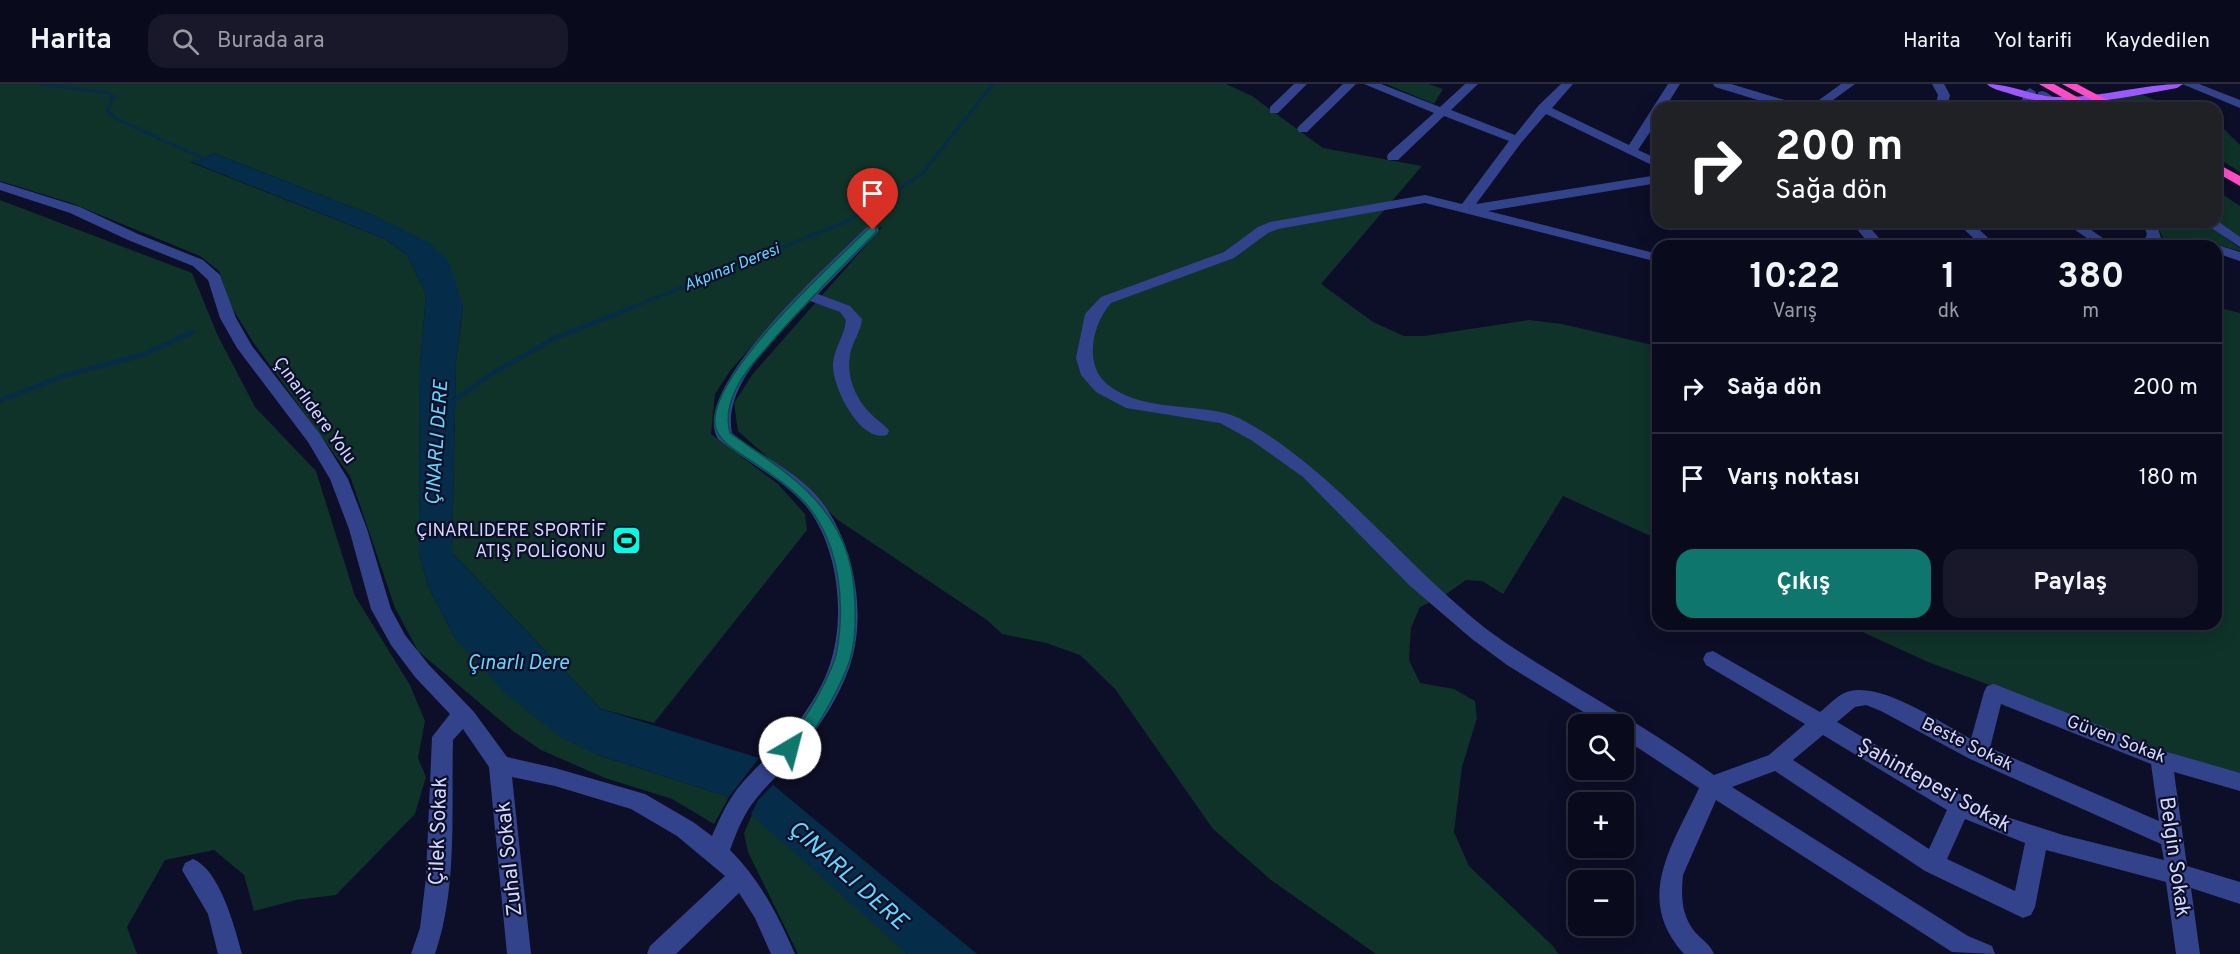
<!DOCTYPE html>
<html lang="tr">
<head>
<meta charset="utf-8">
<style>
  :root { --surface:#0a0a1d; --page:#18182a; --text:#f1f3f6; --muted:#999aa4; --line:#2a2b3b; --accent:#0f766e }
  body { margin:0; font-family:Overpass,sans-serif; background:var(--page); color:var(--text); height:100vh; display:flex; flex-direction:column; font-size:22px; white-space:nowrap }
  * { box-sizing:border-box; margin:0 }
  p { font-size:20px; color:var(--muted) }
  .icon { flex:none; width:33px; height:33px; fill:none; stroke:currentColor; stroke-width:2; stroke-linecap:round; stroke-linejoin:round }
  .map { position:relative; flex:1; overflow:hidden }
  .side { position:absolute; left:1652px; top:156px; width:570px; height:390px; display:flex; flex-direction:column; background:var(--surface); border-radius:18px; box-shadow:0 6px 24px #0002,0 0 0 2px var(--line) }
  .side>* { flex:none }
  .guide { position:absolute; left:1652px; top:18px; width:570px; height:126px; border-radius:18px; box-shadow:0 6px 24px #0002,0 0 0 2px var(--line); background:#202124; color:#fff; overflow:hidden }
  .tools { position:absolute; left:1568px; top:630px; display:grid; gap:12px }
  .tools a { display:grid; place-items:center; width:66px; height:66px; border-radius:12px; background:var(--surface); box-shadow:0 6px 24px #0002,0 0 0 2px var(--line); font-size:30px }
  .pin { position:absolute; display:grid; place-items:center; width:51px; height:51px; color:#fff; margin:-62px -26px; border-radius:50% 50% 50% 0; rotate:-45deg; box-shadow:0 0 6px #0007 }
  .pin .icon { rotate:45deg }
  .me { position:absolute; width:66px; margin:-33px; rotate:37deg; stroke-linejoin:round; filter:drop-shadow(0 0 4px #0008) }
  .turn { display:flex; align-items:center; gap:21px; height:126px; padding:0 24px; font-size:27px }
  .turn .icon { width:78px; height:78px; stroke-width:2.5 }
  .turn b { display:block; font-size:42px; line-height:51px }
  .eta { display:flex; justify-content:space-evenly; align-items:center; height:102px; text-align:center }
  .eta b { font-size:36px; font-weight:700; line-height:42px }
  .primary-button { display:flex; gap:12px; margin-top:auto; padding:12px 24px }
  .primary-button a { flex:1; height:69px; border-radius:18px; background:var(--accent); color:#fff; font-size:24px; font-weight:700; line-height:69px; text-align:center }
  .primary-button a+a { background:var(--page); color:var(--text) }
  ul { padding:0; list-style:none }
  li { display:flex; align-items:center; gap:18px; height:90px; padding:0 24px; border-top:2px solid var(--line) }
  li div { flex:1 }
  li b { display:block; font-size:22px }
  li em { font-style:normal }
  header { display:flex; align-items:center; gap:36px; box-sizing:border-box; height:84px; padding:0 30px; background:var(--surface); border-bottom:2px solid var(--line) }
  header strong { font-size:28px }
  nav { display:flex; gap:33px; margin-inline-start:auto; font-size:21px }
  .search { width:420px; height:54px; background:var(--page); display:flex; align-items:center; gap:15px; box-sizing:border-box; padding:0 21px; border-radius:18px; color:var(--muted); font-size:22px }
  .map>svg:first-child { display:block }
</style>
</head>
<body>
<header>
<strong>Harita</strong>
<div class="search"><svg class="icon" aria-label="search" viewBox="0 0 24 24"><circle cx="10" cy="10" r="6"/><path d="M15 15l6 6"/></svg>Burada ara</div>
<nav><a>Harita</a><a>Yol tarifi</a><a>Kaydedilen</a></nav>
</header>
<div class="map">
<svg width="2240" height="870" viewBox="0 0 2240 870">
  <rect width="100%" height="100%" fill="#0d0e27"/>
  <path fill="#0f3229" d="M0,0H1226L1252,12L1323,64L1422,82L1321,200L1373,238L1404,252H1424L1529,236L1562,240L1657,262V455L1563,412L1503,510L1482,497L1466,496L1445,511L1420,523L1411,544L1409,576L1420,599L1454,605L1475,617L1477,634L1462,683L1454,748L1469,782L1553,862L1558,870H1376L1271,796L1213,745L1115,605L1080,571L1046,559L1002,550L987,536L838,436L738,347L734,319L752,291L882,143L865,148L765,247L730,287L715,310L711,350L778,400L805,430L807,446L654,639L601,625L452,469L456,278L463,222L375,132L213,69L204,75L190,78L385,155L407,171L426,210L420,282L419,468L428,502L455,554L598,671L729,713L714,740L672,715L605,694L541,666L513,647L418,567L395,524L350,392L253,258L231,222L219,187L200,172L71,119L0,97Z
    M1386,0H1429L1443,5L1434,20Z
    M2143,11L2174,24H2128L2110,14Z
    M2216,41L2223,44L2240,61V88L2216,73Z
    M2216,106L2240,122V155L2216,138Z
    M0,116L192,189L218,252L255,323L316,387L355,512L410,601L425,637L418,674L426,693L415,730L336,811L296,816L254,827L244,791L214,766L165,776L127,843L137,870H0Z
    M2155,138H2203L2240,164V167L2202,157H2167L2163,154Z
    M2216,223L2240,229V695L1928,578L1845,540H2216Z
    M759,715L779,731L934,870H798L748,768L744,749Z"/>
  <path fill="#052c48" d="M213,69L375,132L430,159L448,176L463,221L456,278L452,469L601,625L759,674L729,713L598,671L560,653L506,610L455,554L428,502L419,468L420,282L426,210L407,171L385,155L189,77L204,75Z
    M773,701L977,870H907L751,730L759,715Z"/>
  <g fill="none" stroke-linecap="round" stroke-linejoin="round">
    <path stroke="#052c48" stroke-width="3" d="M41,0L108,9L114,13L107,27L117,35L204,75
      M628,225L848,137L921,91L993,0"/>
    <path stroke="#052c48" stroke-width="4.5" d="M0,317L63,292L142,271L193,248
      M452,318L490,291L553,255L631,224"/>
    <path fill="#33438b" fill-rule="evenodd" d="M1294,0H1307L1278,29H1270V23Z
      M1343,0H1356L1307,48H1299L1297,45L1299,42Z
      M1364,0H1381L1440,23L1465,0H1478L1451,26L1515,51L1539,21L1561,0H1573L1552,24L1629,61L1668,0H1680L1665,24H1658V36L1638,66L1658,75V84L1546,30L1521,59L1476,120L1658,91V99L1488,127L1658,170V178L1425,119L1278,145L1268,149L1234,174L1111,219C1093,239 1083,280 1107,300C1138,326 1187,320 1225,329C1238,332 1253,342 1265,349C1347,403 1408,483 1485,544C1514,566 1546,584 1576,603C1623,631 1669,659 1714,691L1769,671L1805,640L1706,581L1703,575L1706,569L1713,567L1820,628C1829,621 1839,609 1850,607C1884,599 1941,639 1971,655L1984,608L1987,602L1994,600L2164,667L2240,689V707L2174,688L2187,782L2240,798V820L2191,804L2200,870H2176L2166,798L2046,766L2035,823L2031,831L2023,834L1925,787L1775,687L1732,703L1968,852L1992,862L1995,870L1952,868L1716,716L1683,791C1681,811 1681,831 1695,848C1702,856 1710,860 1714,870H1684C1633,814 1673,761 1699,704L1623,654V640H1603L1507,581L1472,555L1409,501L1303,393L1251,356L1220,339L1126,324L1096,308L1081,291L1076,274L1085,230L1101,213L1224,168L1258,143L1270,138L1425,111L1462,120L1509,57L1444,32L1398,76H1388L1387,73L1388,70L1434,29ZM2001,620L2151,680L2159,737L1990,664ZM1866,621L1881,627L1970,675L2161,760L2164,776L2063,751L2001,731L1968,715L1837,638L1855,623ZM1823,651L1947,726L1929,765L1793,676ZM1965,735L2025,759L2015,807L1947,775Z
      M1713,0H1731L1801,21L1803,24H1784L1715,3Z
      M1841,0H1855L1833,16L1850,24L1826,22L1822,24H1808Z
      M1932,0H1944L1950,11L1947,24H1935L1938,11Z
      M2182,0H2199L2240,16V24Z
      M2030,4L2036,8L2032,24H2020L2024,8Z
      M2042,7L2046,8L2069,24H2055L2038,14V8Z
      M0,98L80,123L138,150L203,176L220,191L236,234L252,262L320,350L348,395L367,445L391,525L405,551L429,581L474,628L507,673L555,684L645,710L693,738L712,752C719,736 727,718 738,704C754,684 774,668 791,648C805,629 820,608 828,586C847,537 839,461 805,421C781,394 746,378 718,355C687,305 833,177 867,143H877L879,146L877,149L818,210L850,222L862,235C861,248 852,258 850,271C846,293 856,316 872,331C877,337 885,340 889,347L887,351C860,359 832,303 833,280C834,264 845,251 846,236L840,228L810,217C780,250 722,300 732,349C759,371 792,385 816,411C851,450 866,520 853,571C845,603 826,633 806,659C790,681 768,698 752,720C742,734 736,750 730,766C760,796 778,831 795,870H771L755,834L739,809L676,870H647L650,862L725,792L677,752L631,725L555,702L512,693L531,870H507L489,683L463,645L453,656C451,726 458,803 435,870H411L420,844L426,793L432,653L450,630L415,593L391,561L371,525L349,445L330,395L308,358L237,264L220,234L208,196L193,182L128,156L70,129L0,106Z
      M2216,136L2240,153V163L2202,138H2216Z
      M1851,138H1865L1886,162H1871Z
      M1956,138H1971L1997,162H1982Z
      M2064,138H2080L2114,162H2098Z
      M2142,138H2156L2161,154L2157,162H2142L2147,150Z
      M2189,158H2208L2240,168V177L2216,169V162H2182Z
      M193,775C220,786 235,844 242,870H218L208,830L182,786L185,779Z"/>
    <path fill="#9e5aff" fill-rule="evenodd" d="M1987,0C2012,0 2034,13 2059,13C2101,14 2141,0 2183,0L2177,4C2121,14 2063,29 2008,9C2001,7 1992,5 1987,0Z"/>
    <path fill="#ff4ec9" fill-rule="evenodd" d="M2039,0H2054L2084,17L2082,20H2074Z
      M2062,0H2077L2122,24H2107Z
      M2216,79L2240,92V102L2216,88Z"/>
  </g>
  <path fill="#0f766e" stroke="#0a4d48" stroke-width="1.5" d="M873,143L876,144V148C840,185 802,222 769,261C757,275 744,288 736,305C729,319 726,334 730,349C778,383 830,412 848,472C856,498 858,546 851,572C845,595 814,653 796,668C792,671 789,671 784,669L782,664C785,657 790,652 795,646C805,634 815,618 822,604C827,594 833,582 836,571C846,521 840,459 806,420C792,404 773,392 756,380C742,370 718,359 715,341C708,291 833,180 869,144Z"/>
  <defs>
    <symbol id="stadium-square" viewBox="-11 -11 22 22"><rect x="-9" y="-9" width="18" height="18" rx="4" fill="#00fee0" stroke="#0d0e27"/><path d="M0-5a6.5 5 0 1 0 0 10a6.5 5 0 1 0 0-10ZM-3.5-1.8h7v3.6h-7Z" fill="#111"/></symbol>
  </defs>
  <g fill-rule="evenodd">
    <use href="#stadium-square" x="610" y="440" width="33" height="33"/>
  </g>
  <g text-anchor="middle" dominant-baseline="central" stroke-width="4.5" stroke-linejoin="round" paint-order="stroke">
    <g font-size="16" font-style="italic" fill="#61d8ff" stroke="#0d0e27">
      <text transform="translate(732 184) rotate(-22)">Akpınar Deresi</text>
    </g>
    <g font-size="18" fill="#d3d7ff" stroke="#0d0e27">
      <text transform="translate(314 327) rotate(54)">Çınarlıdere Yolu</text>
      <text transform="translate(2116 656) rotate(21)">Güven Sokak</text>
      <text transform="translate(1967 661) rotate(26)">Beste Sokak</text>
    </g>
    <g font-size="18" fill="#d3d7ff" stroke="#0d0e27" text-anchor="end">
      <text x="606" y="447">ÇINARLIDERE SPORTİF<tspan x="606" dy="21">ATIŞ POLİGONU</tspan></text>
    </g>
    <g font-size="20" font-style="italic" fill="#61d8ff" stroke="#0d0e27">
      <text transform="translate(438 359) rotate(-86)">ÇINARLI DERE</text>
      <text x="518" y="580">Çınarlı Dere</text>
    </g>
    <g font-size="21" fill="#d3d7ff" stroke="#0d0e27">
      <text transform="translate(1934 702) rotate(29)">Şahintepesi Sokak</text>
      <text transform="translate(439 747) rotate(-88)">Çilek Sokak</text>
      <text transform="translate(2174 773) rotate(82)">Belgin Sokak</text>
      <text transform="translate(510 775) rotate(-96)">Zuhal Sokak</text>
    </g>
    <g font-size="24" font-style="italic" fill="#61d8ff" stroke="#0d0e27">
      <text transform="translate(847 792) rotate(42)">ÇINARLI DERE</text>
    </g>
  </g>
</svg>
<div class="tools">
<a><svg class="icon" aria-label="search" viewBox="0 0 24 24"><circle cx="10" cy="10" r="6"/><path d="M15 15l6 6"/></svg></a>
<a>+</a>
<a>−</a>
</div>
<div class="pin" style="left:873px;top:146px;background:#d93025"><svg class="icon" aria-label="arrive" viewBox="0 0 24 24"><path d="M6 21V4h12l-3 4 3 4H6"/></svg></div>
<svg class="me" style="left:790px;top:664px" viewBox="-20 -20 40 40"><circle r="19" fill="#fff"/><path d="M0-13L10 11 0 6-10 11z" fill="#0f766e"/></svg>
<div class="guide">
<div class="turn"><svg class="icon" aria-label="right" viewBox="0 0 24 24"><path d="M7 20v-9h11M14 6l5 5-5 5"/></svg><div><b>200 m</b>Sağa dön</div></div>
</div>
<section class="side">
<div class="eta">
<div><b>10:22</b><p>Varış</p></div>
<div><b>1</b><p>dk</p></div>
<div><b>380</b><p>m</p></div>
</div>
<ul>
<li><svg class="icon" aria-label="right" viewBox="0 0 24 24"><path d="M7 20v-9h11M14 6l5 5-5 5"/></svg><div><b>Sağa dön</b></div><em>200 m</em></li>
<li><svg class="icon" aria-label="arrive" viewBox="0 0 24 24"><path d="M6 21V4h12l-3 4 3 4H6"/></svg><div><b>Varış noktası</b></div><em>180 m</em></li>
</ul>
<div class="primary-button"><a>Çıkış</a><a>Paylaş</a></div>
</section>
</div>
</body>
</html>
